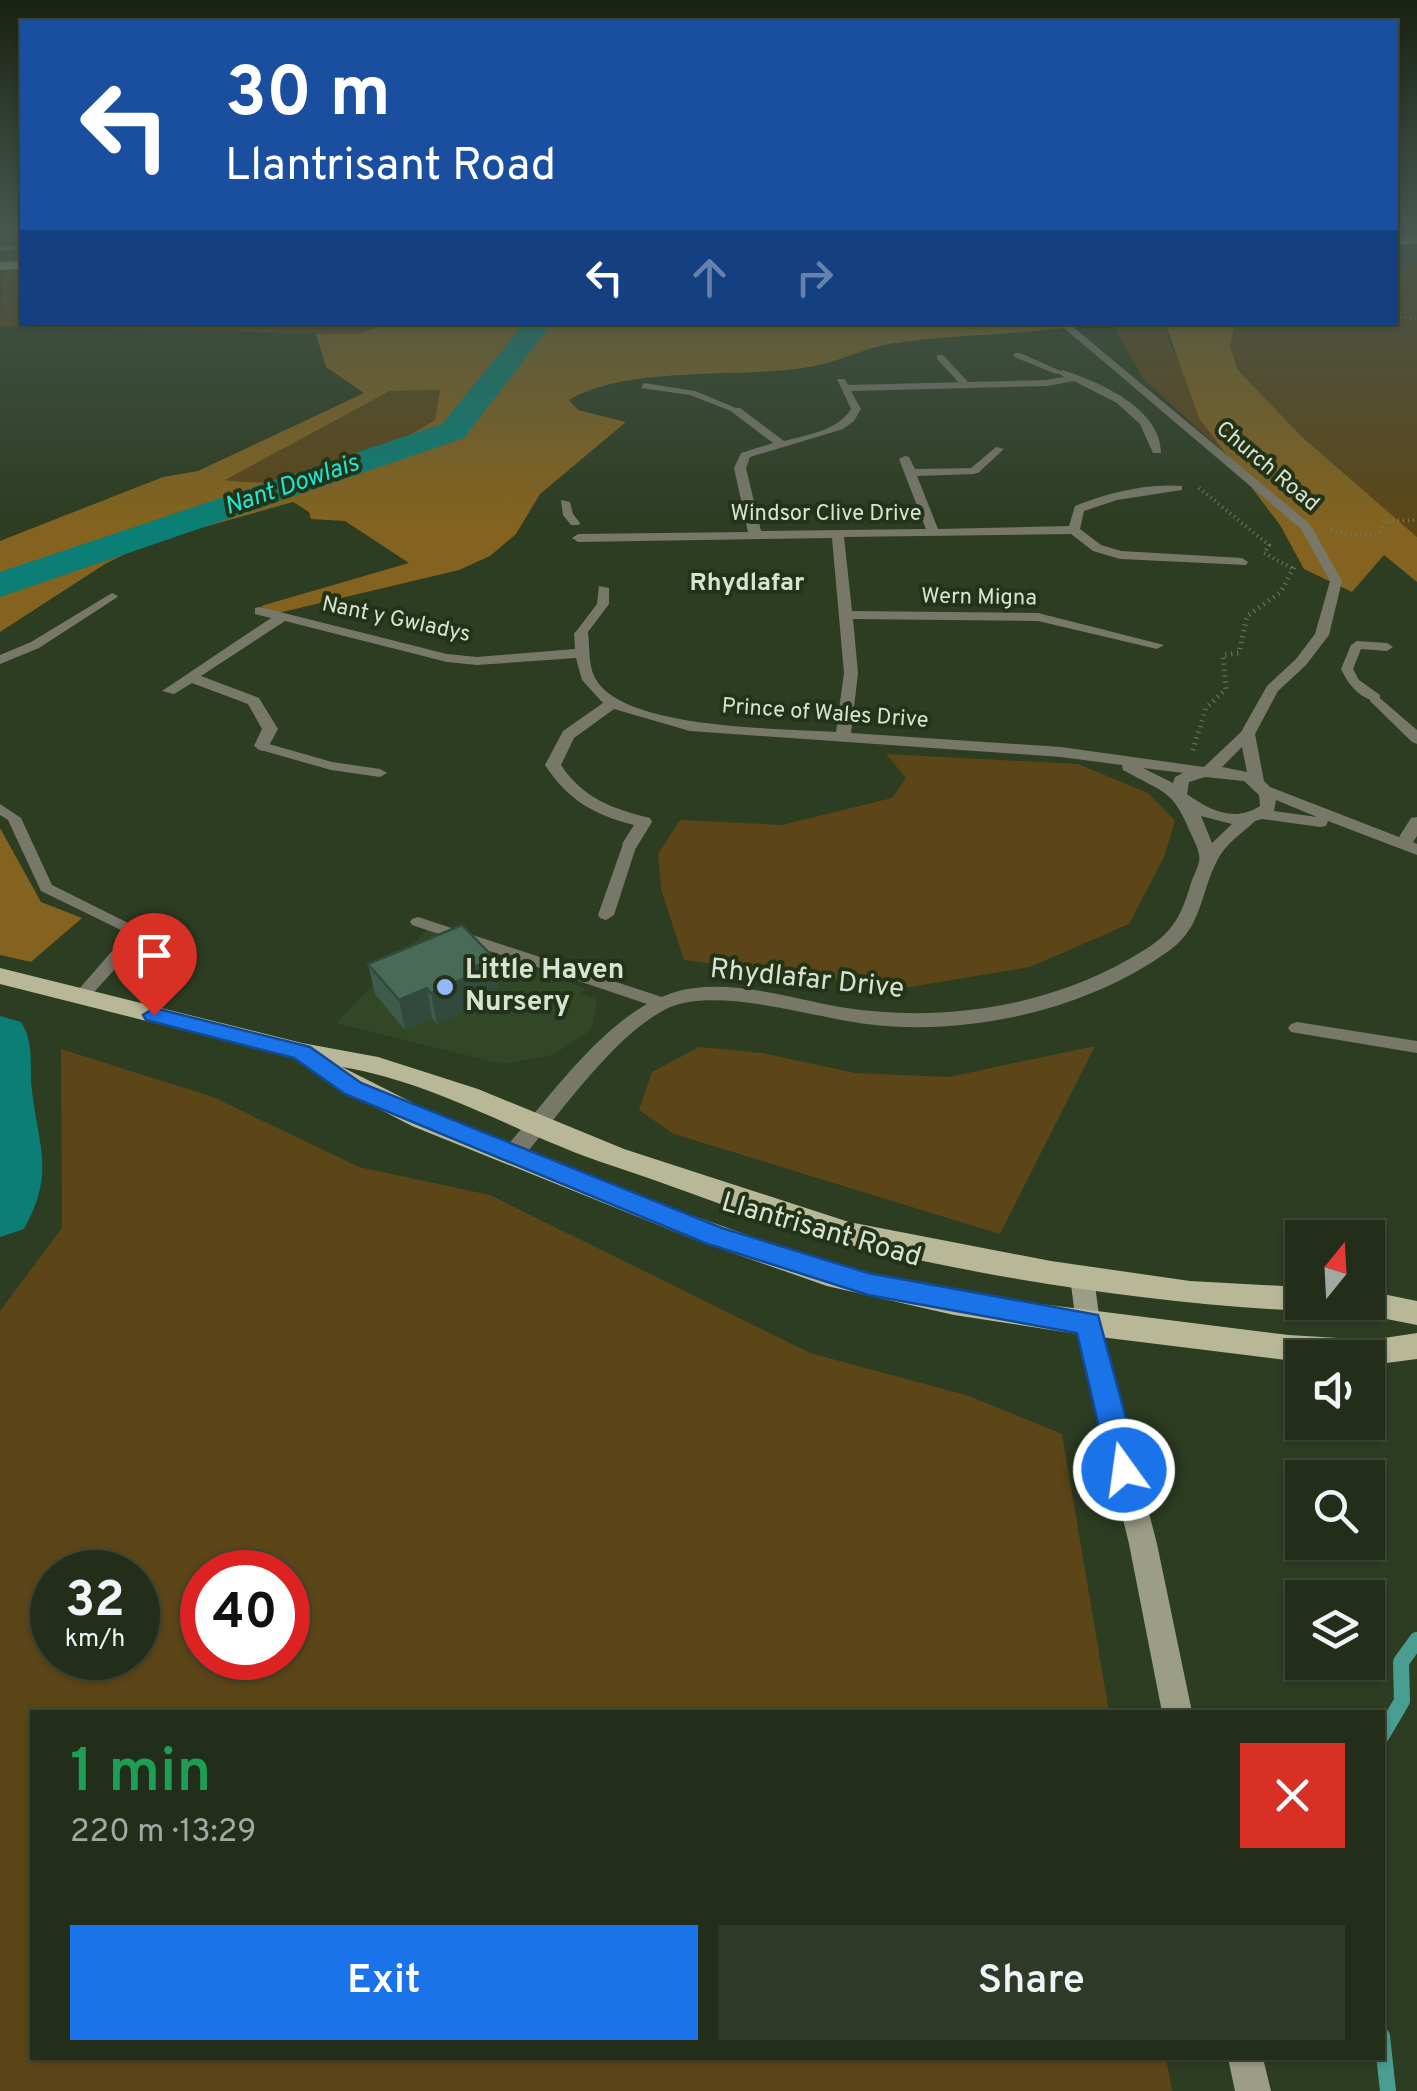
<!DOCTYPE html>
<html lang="en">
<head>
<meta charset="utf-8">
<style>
  :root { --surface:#222e1a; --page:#2e3a27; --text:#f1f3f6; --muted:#a2a8a2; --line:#3f4a39; --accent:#1a73e8 }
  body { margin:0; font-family:Overpass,sans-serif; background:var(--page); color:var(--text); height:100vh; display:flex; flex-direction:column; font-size:38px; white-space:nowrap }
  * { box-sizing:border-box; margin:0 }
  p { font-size:32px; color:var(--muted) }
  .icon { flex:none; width:55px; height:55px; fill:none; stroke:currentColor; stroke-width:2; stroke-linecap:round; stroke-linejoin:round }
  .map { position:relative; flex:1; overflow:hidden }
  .side { position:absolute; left:30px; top:1710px; width:1355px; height:350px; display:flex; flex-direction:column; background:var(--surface); border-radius:0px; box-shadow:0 2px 8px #0004,0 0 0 2px var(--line) }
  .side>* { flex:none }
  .banner { position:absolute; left:20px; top:20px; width:1378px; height:305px; border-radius:0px; box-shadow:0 2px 8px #0004,0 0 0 2px var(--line); background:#1a4fa0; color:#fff; overflow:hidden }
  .needle { width:65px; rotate:18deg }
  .buttons { position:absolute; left:1285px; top:1220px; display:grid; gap:20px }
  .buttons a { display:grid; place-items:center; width:100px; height:100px; border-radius:0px; background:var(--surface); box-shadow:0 2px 8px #0004,0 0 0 2px var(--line); font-size:50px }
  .speed { position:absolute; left:30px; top:1550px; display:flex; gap:20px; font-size:50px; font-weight:700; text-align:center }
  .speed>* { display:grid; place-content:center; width:130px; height:130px; border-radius:50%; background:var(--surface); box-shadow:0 2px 8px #0004,0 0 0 2px var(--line); line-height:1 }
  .speed small { font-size:25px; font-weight:400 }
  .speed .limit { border:15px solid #d22; background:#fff; color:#111 }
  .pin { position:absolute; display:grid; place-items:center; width:85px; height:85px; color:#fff; margin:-102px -42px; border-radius:50% 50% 50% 0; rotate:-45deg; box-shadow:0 0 10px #0007 }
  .pin .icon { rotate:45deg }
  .me { position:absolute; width:110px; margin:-55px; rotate:346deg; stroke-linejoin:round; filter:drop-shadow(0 0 8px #0008) }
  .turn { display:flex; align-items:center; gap:35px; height:210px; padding:0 40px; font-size:45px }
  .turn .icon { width:130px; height:130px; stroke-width:2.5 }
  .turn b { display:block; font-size:70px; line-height:85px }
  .lanes { display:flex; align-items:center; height:95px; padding:0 40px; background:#0003; justify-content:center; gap:50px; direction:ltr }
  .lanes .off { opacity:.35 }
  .round { display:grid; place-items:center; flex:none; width:105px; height:105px; border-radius:0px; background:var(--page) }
  .headline { display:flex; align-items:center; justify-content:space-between; height:170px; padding:0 40px }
  h1 { font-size:60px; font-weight:600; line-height:75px; color:#1e9e55 }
  .action { display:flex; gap:20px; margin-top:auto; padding:20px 40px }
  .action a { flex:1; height:115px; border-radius:0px; background:var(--accent); color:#fff; font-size:40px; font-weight:600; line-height:115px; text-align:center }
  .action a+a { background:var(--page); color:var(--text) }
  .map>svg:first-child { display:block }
</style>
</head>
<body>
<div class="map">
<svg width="1417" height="2091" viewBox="0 0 1417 2091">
  <rect width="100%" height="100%" fill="#2d3d22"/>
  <path fill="#324725" d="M427,930L585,988L580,994L595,998L597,1005L591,1030L553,1055L502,1064L336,1023Z"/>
  <path fill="#5c4618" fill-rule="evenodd" d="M1417,264V537L1300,435L1236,369L1230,346L1235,323L1395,322V265Z
    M2,270H22V322L387,323L359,334L0,327Z
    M1112,323H1165L1169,342L1229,457L1143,379Z
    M440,390L435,420C385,450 322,482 262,486C250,486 236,482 224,480L390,391Z
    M886,754L1078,764L1148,793L1175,821L1164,857L1129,924L1030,967L904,988L684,960L661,889L658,854L680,820L782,825L892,798L906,778Z
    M1095,1046L1000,1234L674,1134L639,1110L652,1072L699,1047L762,1053L855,1073L949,1077Z
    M61,1049L213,1097L359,1167L490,1195L810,1353L969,1396L1062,1434L1109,1712H32V2058H1166L1172,2091H0V1311L62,1228ZM52,1572H138V1658H52ZM202,1572H288V1658H202Z"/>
  <path fill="#83631f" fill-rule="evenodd" d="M387,322H1057L1064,328C1006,336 947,334 889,344C862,349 836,363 809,367C739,379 628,365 569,400L578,410L626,422L540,494L516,534L490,556L459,570L270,615L261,606L409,563L345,521L311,519L309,512L293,502L147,543L105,564L0,632V541L163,477L198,471L364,393L326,367L316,334H359ZM440,390L435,420C373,458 299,492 225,480L390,391Z
    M1165,323H1235L1230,346L1237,369L1300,435L1417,537V582L1384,555L1352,592L1304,569L1280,525L1199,418Z
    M0,828L41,902L82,918L31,962L0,955Z"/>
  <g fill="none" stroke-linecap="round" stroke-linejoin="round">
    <path stroke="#499d91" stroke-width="4" d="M0,249L22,248"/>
    <path stroke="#499d91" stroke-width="16" d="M1382,1735L1402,1701L1401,1662L1417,1640
      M1382,2036L1388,2091"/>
    <path fill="#0b7f75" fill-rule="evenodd" d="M525,322H553L464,438L0,597V572L442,424Z
      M0,1016L21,1022C35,1044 29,1066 32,1091C39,1150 55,1172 24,1229L0,1237Z"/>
    <path stroke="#6f7d65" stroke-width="2.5" stroke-dasharray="1 4" stroke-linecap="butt" d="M1395,316L1417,319"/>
    <path stroke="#6f7d65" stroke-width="4" stroke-dasharray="1 4" stroke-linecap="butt" d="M1199,488L1269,545L1264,553L1295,570
      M1331,530L1352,535L1379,533L1385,521L1417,520"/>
    <path stroke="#6f7d65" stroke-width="5" stroke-dasharray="1 5" stroke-linecap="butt" d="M1193,750L1206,708L1226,689L1223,655L1239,653L1247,616L1281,592L1294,567"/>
    <path fill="#787869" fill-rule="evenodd" d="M1014,353H1020L1063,372L1056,374L1014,357Z
      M937,355H943L968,382V386H962L937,359Z
      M644,383L695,391L741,410L736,413L690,395L641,388Z
      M996,447L1004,449L978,473H970V469Z
      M561,500L570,502L573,514L580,523L579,525H571L563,515Z
      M599,586L609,588V604L585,636H577L575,633L597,604Z
      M112,593L118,596L116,598L39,648L0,664V655L31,642Z
      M1357,641L1387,643L1393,647L1387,651L1361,649L1353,669L1359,680L1380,695V701C1362,702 1348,684 1341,669L1351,645Z
      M262,742L332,762L380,769L387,773L380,777L331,770L257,749V743Z
      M0,804L21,818L52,885L140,929L133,949L86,1001L80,1003L72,997L119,943L123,931L41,891L8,820L0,815Z
      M630,840L637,844L614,915L606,920L600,918L598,915L623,844Z
      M418,917L668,999L670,1003L668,1007H656L412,925L410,922L412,919Z
      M1297,1022L1417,1041V1053L1291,1032L1288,1028L1291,1024Z"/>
    <path fill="#787869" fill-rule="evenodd" d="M1057,322H1067L1310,524L1342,581L1329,635L1306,665L1278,691L1255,734L1264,781L1270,787L1399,837L1411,818L1417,817V836L1413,842L1417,844V855L1328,821L1326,826L1320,827L1262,819L1255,821C1243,833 1226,843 1218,859C1200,892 1203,926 1170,950C1088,1010 967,1037 867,1024C815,1018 714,985 666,1009C613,1036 559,1115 520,1161H504L501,1155L504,1149C551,1097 606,1013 675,992C726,977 789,998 840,1007C943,1024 1057,1006 1146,949C1174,931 1182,914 1191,883C1194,874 1201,863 1199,855C1198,848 1194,840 1191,834C1173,789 1164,793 1123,770L1122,765L1061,757L690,731L614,709L574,738L561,765C583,798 612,809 650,818L652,822L636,848L630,849L622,844L634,825C594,815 568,800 545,765L563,731L603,703L582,680L576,658L477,665L447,662L285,621L201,676L259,698L278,729L267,749L262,751L254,746L262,729L248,704L192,683L174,694L162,691L271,618L255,614V608L260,607L447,654L477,657L575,649L574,633L581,629L588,633C590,648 588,664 595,678C623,730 781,728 836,732L844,673L832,538L578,542L572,538L578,534L748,532L734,468L741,453L773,443L732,412V408H740L784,441C807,435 837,431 851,409L837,379H845L848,385L1047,380L1064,377L1058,373L1063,370C1099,382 1161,408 1161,453H1153L1140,424L1117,403L1074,381L1047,386L851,391L861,409L854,421L843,429L750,457L746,468L761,531L926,529L899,459L905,456L909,457L915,469L974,468L980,471L974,474L917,476L938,529L1069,526L1075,506C1107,493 1147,483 1182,486V490L1117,500L1084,511L1080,529L1101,545L1121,551L1242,558L1248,562L1246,565L1120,559L1093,551L1071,534L844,537L852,611L1038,613L1164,645L1157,649L1038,621L853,619L858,673L851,733L1061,747L1204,767L1241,732L1267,686L1296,659L1315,634L1330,581L1301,529ZM1242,747L1247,772L1222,767ZM1143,768L1183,773L1175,777L1173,783ZM1205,777L1244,781L1259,795L1260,806C1234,823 1209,810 1187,794L1189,782ZM1276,800L1317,817L1274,811ZM1201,816L1232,824L1212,843Z
      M1375,694L1417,730V744L1412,742L1370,701V695Z"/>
    <path fill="#9c9d85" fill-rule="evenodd" d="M1082,1268L1090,1270L1094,1277L1100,1323L1157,1544L1192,1712H1162L1129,1544L1076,1323L1070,1277L1074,1270Z
      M1228,2058H1263L1271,2091H1235Z"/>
    <path fill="#b8b899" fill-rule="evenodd" d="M0,968L302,1043L378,1057L478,1089L624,1149L849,1222L1051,1261L1190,1281L1302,1287V1302H1315L1302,1311C1150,1303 999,1280 851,1245C771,1225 691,1192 613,1166C521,1136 438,1083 342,1067L431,1112L672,1208L789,1250L869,1273L1041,1304L1289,1335L1371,1340L1417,1333V1359L1371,1365L1368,1358H1302V1362L1084,1335L954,1315L827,1286L693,1239L412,1126L327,1082L297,1059L0,984Z
      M1368,1291L1417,1301V1325L1346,1311L1342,1302H1368Z"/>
    <path fill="#d1d1ac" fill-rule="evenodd" d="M1417,236V244L1395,245V237Z
      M22,261V269L0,270V262Z"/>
  </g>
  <path fill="#3e5b4b" d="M494,958L498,988L473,999L474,1007L437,1024L432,1018L405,1030L375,994L368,964Z"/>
  <path fill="#324a3d" d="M494,958L498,988L473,999L474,1007L437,1024L431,993L465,971Z
    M427,988L432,1018L405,1030L399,1000Z"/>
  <path fill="#486a57" stroke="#324a3d" stroke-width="2.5" d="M462,925L494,958L465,971L470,976L431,993L427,988L399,1000L368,964Z"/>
  <linearGradient id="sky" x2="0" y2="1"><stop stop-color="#192213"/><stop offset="0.44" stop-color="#46574f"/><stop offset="1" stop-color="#46574f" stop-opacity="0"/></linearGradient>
  <rect width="1417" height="521" fill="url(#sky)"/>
  <path fill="#1a73e8" stroke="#114b97" stroke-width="2.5" d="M154,1008L310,1047L361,1083L722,1228L868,1273L1098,1315L1140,1470L1135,1480L1124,1484L1114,1480L1109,1470L1077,1333L868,1295L705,1243L345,1094L294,1058L146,1020L143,1015Z"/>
  <circle fill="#92b7fd" stroke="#233318" stroke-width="4" cx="445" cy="987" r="10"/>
  <g text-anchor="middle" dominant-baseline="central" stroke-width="8" stroke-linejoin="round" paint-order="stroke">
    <g font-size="22" fill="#d9e3d2" stroke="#233318">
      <text transform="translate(1267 467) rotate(40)">Church Road</text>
      <text x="826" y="514">Windsor Clive Drive</text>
      <text transform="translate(979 598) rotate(1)">Wern Migna</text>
      <text transform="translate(396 620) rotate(12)">Nant y Gwladys</text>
      <text transform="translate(825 714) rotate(4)">Prince of Wales Drive</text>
    </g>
    <g font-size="25" font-style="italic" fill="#1be9d8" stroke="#233318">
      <text transform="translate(292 486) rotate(-19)">Nant Dowlais</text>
    </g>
    <g font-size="25" font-weight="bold" fill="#d9e3d2" stroke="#233318">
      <text x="747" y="584">Rhydlafar</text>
    </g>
    <g font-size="28" font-weight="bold" fill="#d9e3d2" stroke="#233318" text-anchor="start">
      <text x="465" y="971">Little Haven<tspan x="465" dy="32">Nursery</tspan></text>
    </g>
    <g font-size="28" fill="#d9e3d2" stroke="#233318">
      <text transform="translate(807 980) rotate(6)">Rhydlafar Drive</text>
      <text transform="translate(821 1231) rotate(16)">Llantrisant Road</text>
    </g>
  </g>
</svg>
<div class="buttons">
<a><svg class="needle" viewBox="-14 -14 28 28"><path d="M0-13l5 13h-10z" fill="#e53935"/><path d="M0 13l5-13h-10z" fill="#a2a8a2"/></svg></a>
<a><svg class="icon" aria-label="sound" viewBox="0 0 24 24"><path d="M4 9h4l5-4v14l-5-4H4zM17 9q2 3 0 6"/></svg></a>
<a><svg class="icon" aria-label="search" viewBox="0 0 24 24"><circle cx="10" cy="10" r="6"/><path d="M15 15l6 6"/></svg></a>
<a><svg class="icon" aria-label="layers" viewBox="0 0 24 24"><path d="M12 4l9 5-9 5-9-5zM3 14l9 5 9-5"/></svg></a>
</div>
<div class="speed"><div>32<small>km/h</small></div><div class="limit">40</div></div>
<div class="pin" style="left:154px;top:1015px;background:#d93025"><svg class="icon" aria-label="arrive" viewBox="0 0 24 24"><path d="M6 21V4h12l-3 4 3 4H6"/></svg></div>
<svg class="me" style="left:1124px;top:1470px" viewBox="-20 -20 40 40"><circle r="17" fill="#1a73e8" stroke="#fff" stroke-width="3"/><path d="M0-11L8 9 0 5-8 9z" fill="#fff"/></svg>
<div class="banner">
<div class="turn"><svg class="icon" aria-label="left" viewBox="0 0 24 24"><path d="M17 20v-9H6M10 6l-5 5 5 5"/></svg><div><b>30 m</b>Llantrisant Road</div></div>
<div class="lanes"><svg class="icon" aria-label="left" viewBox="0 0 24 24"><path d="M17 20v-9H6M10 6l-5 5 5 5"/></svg><svg class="icon off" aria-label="ahead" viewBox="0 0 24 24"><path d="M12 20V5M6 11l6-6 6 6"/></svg><svg class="icon off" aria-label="right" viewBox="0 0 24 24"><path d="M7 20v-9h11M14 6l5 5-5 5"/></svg></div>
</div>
<section class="side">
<div class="headline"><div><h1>1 min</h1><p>220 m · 13:29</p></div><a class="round" style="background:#d93025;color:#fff"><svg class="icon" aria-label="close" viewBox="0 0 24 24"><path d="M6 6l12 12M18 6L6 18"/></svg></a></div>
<div class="action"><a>Exit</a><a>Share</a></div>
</section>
</div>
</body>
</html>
